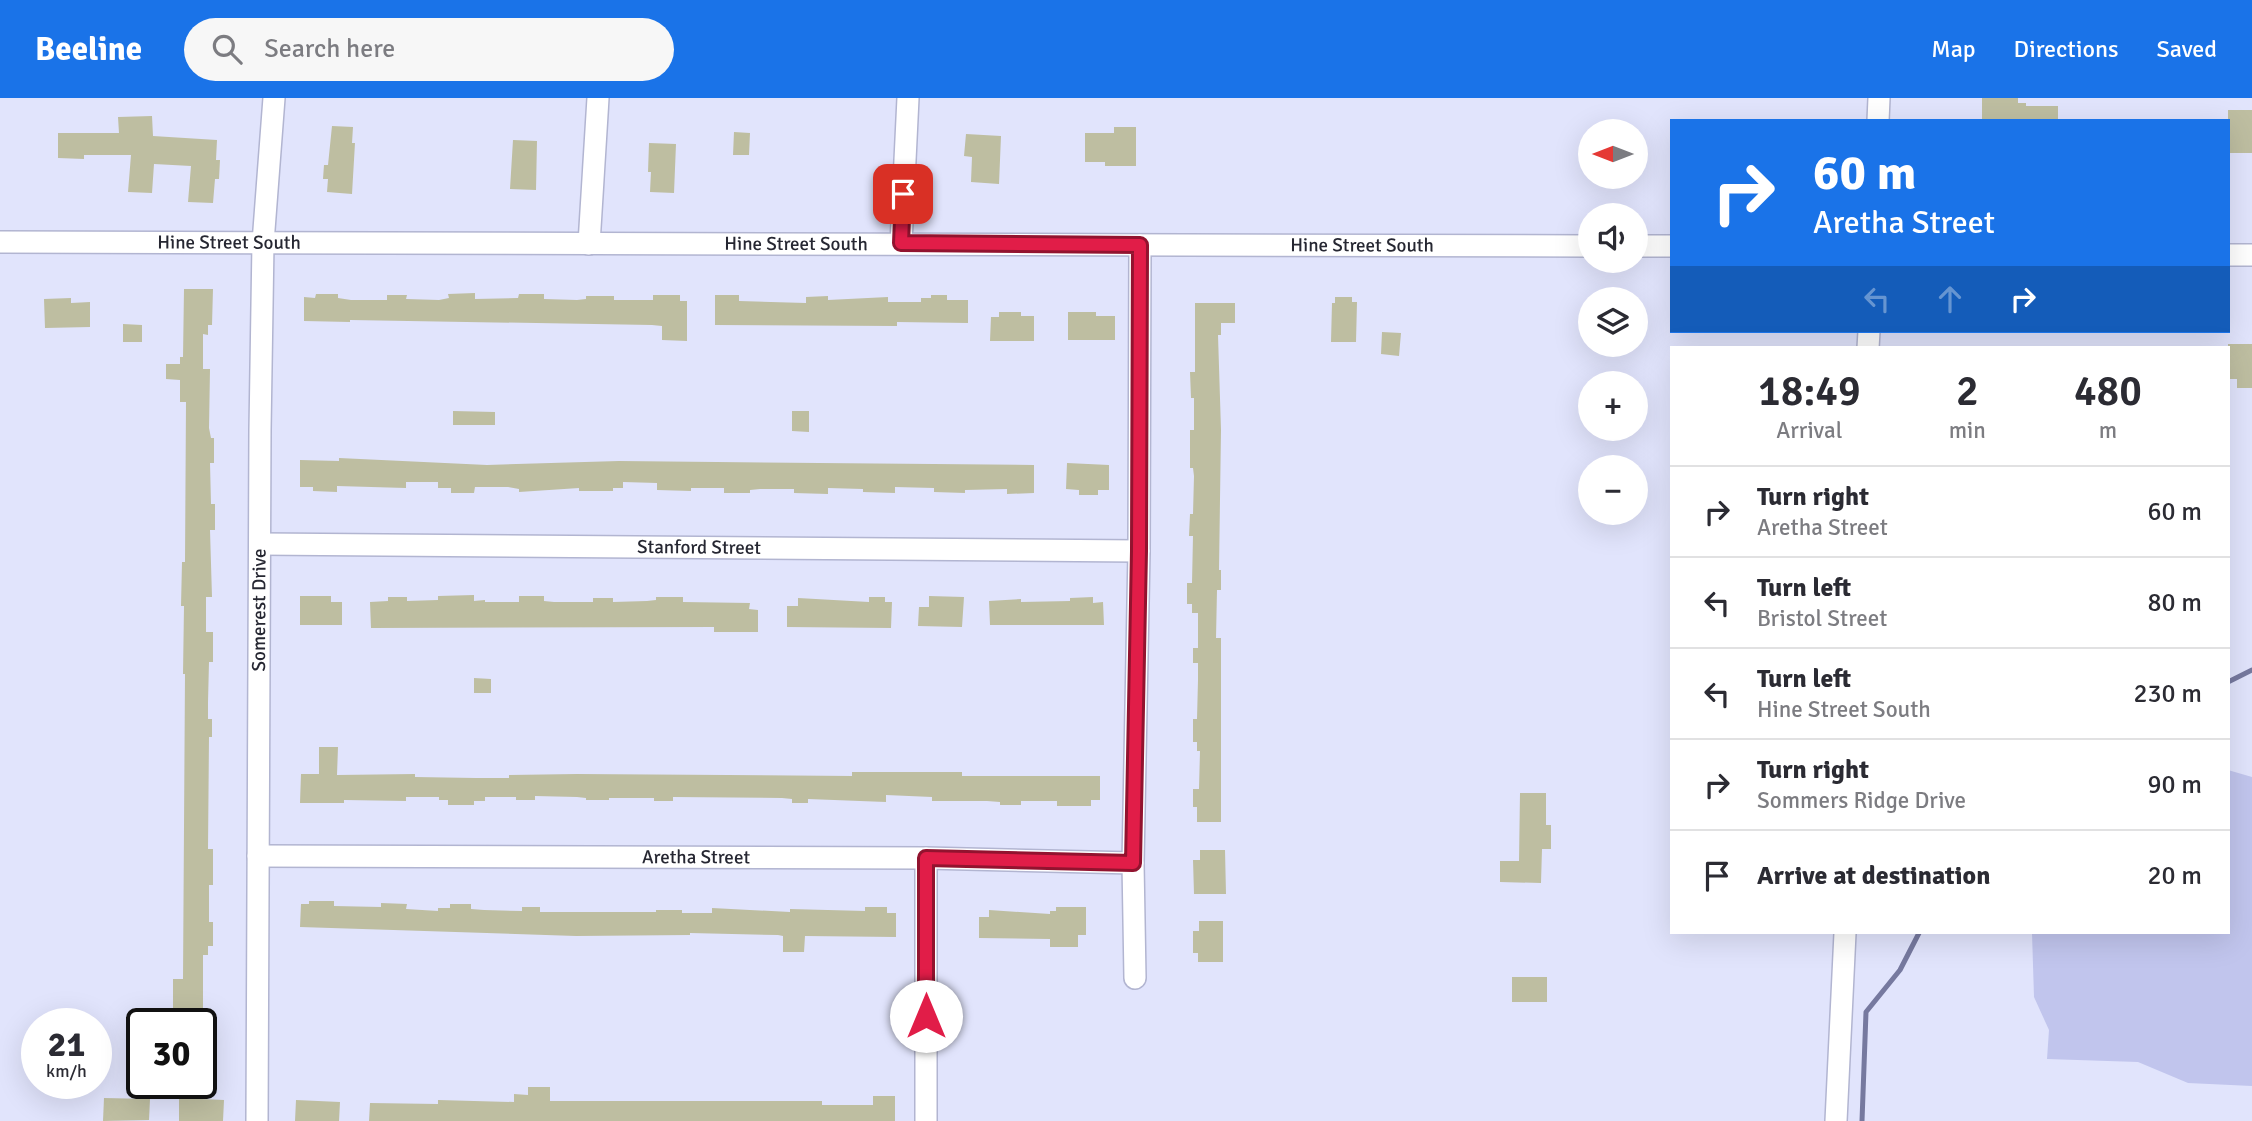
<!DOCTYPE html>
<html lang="en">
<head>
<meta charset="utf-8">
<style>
  :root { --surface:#fff; --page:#f7f7f7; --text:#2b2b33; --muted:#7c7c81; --line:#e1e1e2; --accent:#1a73e8 }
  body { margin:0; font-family:Signika,sans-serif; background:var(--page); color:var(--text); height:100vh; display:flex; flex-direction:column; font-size:26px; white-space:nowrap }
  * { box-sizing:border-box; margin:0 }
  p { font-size:23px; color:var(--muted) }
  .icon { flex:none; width:38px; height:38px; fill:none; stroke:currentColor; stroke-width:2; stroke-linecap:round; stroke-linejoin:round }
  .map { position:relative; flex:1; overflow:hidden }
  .sheet { position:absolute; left:1670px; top:248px; width:560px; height:588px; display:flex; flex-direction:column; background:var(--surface); border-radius:0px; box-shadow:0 7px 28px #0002 }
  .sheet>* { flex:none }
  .guide { position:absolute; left:1670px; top:21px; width:560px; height:214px; border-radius:0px; box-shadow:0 7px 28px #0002; background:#1a73e8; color:#fff; overflow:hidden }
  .needle { width:46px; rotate:270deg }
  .controls { position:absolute; left:1578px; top:21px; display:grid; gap:14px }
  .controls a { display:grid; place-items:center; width:70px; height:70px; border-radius:50%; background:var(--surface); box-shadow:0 7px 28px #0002; font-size:35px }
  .speed { position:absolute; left:21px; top:910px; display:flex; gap:14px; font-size:35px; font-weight:700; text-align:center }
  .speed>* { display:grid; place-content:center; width:91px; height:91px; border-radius:50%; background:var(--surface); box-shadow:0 7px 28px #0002; line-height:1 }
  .speed small { font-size:18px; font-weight:400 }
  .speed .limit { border:4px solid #111; border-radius:10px; background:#fff; color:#111 }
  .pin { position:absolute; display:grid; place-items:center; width:60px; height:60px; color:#fff; margin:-30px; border-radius:14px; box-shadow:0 4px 10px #0006 }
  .me { position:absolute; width:77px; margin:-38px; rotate:0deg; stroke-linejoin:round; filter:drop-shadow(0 0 5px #0008) }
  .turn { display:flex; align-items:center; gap:24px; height:147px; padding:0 28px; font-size:32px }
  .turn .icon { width:91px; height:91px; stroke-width:2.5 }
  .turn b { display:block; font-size:49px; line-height:60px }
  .lanes { display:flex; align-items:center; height:66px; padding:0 28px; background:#0003; justify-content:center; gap:35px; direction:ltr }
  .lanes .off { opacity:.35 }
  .eta { display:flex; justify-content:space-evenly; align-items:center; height:119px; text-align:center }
  .eta b { font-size:42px; font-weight:600; line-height:49px }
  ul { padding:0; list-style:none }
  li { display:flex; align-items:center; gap:21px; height:91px; padding:0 28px; border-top:2px solid var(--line) }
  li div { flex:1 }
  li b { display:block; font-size:26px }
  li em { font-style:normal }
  header { display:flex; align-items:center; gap:42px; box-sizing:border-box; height:98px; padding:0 35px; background:var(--accent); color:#fff }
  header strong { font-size:33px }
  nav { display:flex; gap:38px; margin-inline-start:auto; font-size:24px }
  .search { width:490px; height:63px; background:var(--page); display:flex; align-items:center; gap:18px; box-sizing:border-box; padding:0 24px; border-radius:38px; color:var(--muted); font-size:26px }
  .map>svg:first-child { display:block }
</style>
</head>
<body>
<header>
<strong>Beeline</strong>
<div class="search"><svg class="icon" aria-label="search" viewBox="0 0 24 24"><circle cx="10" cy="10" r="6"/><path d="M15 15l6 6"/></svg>Search here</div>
<nav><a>Map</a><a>Directions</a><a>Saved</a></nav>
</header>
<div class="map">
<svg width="2252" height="1023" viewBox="0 0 2252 1023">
  <rect width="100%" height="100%" fill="#e1e4fc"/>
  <path fill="#c1c5ed" d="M2228,672L2252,679V988L2188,985L2138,964L2047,961L2049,932L2034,899L2032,835H2228Z"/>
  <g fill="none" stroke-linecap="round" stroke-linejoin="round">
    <path stroke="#76799f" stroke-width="5" d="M2228,584L2252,572
      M1862,1023L1866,914L1900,872L1919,835"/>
  </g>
  <path fill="#bebea1" d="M1982,0H2018V5H2026V8H2058V23H1982Z
    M2228,12H2252V55H2228Z
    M152,18L153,38L217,42L216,62H220L219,81H215L213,105L188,104L191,68L154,66L152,95L128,94L131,57H84V61L58,60V35H119L118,19Z
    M332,28L353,29L352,45H355L352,96L327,94L328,81H323L324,67H328Z
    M1114,29H1136V68H1105V64H1085V35H1114Z
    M734,34L750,35L749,57H733Z
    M966,36L1001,38L999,86L971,84L972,59L964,58Z
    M513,42L537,43L536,92L510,91Z
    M649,45L676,46L674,95L650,94L651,74H648Z
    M184,191H213L212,227H208V237L203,236V271H210L209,330L211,340H214V365H210L211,406H215V432H210L212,499H206V534H213V564H209L208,604V621H212V639H209L208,751H213V787H209V824H213V848H208V857H203V916L173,915V881H183L185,576H183L184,508H181L182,464H185L186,304H180V282L166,281V266H180V259H183Z
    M475,195V201L518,200L519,196H544V201L577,202L586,201V198H614V202H653V197H680V203H687V243L662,242V228L652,227L350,222V224L304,223V199L315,200L316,196H338V200L351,202H387V197H407L406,201L439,202L449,200L448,196Z
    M715,197H739V203L806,205V199L828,198V202L888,199V204H921V200H931V197H947V202H968V225L897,224V228L715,227Z
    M1335,199H1352V204H1357L1356,244H1331L1332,205H1335Z
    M71,200V205L90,204V229L45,230L44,201Z
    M1195,205H1235V225H1221V237H1218L1221,332L1219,472H1221V492H1217L1216,540H1221V724H1197V709H1193V691H1199L1200,653H1197V644H1193V621H1197L1198,582V565H1193V550H1198V515H1192V506H1187V485H1192L1193,438H1189L1190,416H1193L1194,378L1193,370H1190V332H1194V300H1191L1190,274H1195Z
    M999,214H1021V218H1034V243H990L991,219H999Z
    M1068,214H1096V218H1115V242H1068Z
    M123,226L142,227V244H123Z
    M1382,234L1401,235L1399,258L1381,256Z
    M2228,246H2252V290H2237V281H2228Z
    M453,313L495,314V327H453Z
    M792,313H809V334L792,333Z
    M339,360L487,367L619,363L1034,367V395L1007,396V391L965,392V395L934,394V390L895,389V395L863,394V391L828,390V396L794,395V391H760L750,392V395H724V390H691V393L657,392V385L623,384V390H613V393H579V390L519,394V391L508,389H475L474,395H451V390H438V384H406V390L337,388V394L313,393V389H300V362L339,363Z
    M1067,365L1109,367V392H1098V397H1079V392L1066,391Z
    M474,497V503L485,502V504H519V498H544V503L554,504H593V500H613V504L647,503L656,502V499H683V504L750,505L749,511L758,512V534H714V529L371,530L370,504L388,503V499H407V503L438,502V498Z
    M300,498H331V504H342V527H300Z
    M929,498L964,499L962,529L918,528L919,509H929Z
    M869,499H885V504H892L891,530L787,529V508H798V500L869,504Z
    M1093,499V505L1103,504L1104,527H990L989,503L1021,501V504L1070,503V500Z
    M474,580L491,581V595H474Z
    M319,649H338L337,677L415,676V679L476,680H509V677L577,676L852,678V674H962V678H1100V702H1091V708H1057V703H1021V707H1000V704L987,703H932V699L886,697V704L808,701V705H792V701L782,700L673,699V703H654V700H609V702H586V700L577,699L535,698V702H516V699H485V703H474V707H448V702H439V699H406V703L344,702V705H300L301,676H319Z
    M1520,695H1546V727H1551V751H1542L1541,785L1500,784V763H1519Z
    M1200,752H1225L1226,796H1194L1193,762H1200Z
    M309,803H334V808L381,809V805L407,806L406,811L438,813V810H450V806H471V811L484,812L522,813V809H540V814H656V812H682V815H712V810L790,814V811L865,813V809H887V815H896V839L805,838L804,854H783V838L778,837L690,835V837L576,838L300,829L301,806H309Z
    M1056,809H1086V837H1078V849H1050V841L979,840V819H989V812L1050,816V813H1056Z
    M1199,823H1223V864H1198V855H1193V833H1199Z
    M1512,879H1547V904H1512Z
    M528,989H550V1003H822V1007H873V998H895V1023H369L370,1005L438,1006V1002L514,1004V996L528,997Z
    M104,1000L150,1001L149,1022L103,1023Z
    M179,1000L224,1002L223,1023H179Z
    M296,1002L340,1004L339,1023H295Z"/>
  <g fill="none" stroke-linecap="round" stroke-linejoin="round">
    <defs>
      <g id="minor">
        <path d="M1878,23L1879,0"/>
        <path id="s1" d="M0,144L1591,148"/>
        <path d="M901,145L908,0"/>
        <path d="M589,146L598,0"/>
        <path d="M1636,148H1671"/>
        <path d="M2228,157H2252"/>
        <path d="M1868,250L1869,233"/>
        <path id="s2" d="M260,446L1139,453"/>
        <path id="s3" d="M258,758L926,760L1133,765"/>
        <path d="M926,760V1023"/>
        <path d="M1135,880L1133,765L1139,453L1140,147"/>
        <path id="s4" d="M257,1023L260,332L263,145L274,0"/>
        <path d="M1836,1023L1845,835"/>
      </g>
    </defs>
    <use href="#minor" stroke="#b2b5d1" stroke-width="24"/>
    <use href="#minor" stroke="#fff" stroke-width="21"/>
  </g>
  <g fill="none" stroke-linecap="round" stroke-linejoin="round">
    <defs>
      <path id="route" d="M903,96L901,145L1140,147L1139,453L1133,765L926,760V918"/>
    </defs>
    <use href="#route" stroke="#92132f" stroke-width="18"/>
    <use href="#route" stroke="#e11d48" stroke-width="12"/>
  </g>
  <g text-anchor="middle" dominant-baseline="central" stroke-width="5" stroke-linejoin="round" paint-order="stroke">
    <g font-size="19" fill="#262732" stroke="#e1e4fc">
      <text stroke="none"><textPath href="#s1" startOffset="229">Hine Street South</textPath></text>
      <text stroke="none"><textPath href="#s1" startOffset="796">Hine Street South</textPath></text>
      <text stroke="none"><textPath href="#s1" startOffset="1362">Hine Street South</textPath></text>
      <text stroke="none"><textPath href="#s2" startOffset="439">Stanford Street</textPath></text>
      <text stroke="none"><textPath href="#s4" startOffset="511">Somerest Drive</textPath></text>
      <text stroke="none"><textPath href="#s3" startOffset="438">Aretha Street</textPath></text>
    </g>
  </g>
</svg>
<div class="controls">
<a><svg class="needle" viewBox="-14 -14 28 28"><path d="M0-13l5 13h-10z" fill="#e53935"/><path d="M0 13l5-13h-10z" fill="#7c7c81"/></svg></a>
<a><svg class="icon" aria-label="sound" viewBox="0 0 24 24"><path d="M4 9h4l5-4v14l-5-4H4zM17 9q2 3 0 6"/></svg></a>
<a><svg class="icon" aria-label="layers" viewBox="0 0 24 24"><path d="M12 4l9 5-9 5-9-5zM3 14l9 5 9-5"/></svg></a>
<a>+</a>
<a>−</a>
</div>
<div class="speed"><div>21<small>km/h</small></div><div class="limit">30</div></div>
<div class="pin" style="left:903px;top:96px;background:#d93025"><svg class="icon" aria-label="arrive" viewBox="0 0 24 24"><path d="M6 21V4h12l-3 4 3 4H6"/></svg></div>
<svg class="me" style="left:926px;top:918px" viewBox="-20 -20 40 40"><circle r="19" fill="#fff"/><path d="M0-13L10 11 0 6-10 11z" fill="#e11d48"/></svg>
<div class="guide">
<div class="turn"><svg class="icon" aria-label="right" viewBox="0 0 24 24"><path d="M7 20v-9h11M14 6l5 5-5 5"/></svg><div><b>60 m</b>Aretha Street</div></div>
<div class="lanes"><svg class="icon off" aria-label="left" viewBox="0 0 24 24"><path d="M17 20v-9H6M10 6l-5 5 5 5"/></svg><svg class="icon off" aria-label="ahead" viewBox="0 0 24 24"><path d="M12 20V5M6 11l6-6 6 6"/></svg><svg class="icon" aria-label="right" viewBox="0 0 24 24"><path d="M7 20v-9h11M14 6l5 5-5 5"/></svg></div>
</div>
<section class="sheet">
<div class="eta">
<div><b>18:49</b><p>Arrival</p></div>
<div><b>2</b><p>min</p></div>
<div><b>480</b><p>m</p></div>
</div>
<ul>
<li><svg class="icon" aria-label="right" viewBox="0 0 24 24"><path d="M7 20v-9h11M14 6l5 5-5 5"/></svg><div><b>Turn right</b><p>Aretha Street</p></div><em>60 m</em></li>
<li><svg class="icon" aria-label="left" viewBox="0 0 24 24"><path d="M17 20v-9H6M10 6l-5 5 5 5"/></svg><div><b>Turn left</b><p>Bristol Street</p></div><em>80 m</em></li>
<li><svg class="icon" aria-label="left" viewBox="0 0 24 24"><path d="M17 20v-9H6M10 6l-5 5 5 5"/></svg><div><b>Turn left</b><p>Hine Street South</p></div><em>230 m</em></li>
<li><svg class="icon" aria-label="right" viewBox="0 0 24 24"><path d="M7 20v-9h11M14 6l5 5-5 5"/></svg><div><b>Turn right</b><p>Sommers Ridge Drive</p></div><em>90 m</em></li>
<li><svg class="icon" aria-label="arrive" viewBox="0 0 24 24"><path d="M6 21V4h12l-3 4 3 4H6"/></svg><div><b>Arrive at destination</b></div><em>20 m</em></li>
</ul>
</section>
</div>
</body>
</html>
